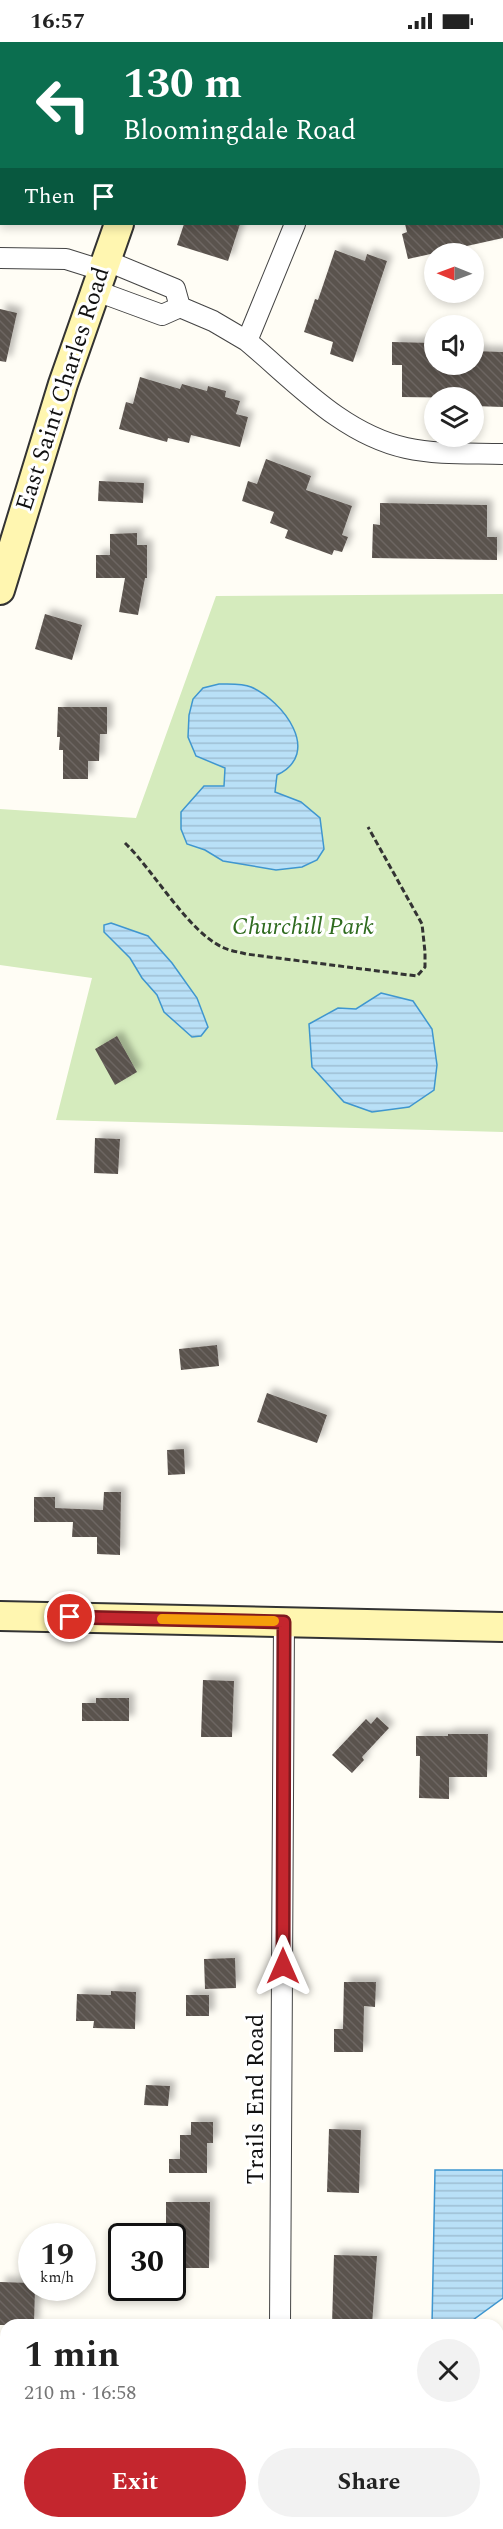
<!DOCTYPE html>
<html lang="en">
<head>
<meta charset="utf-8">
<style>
  :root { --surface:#fff; --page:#f2f2f2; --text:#222; --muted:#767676; --accent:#c4262e }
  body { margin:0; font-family:Spectral,serif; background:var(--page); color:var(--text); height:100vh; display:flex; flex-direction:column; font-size:22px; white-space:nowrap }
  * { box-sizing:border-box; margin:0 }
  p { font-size:20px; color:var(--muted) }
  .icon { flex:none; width:33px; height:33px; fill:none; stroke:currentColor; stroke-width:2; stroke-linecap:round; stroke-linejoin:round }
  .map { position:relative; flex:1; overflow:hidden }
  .panel { position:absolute; left:0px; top:2277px; width:504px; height:210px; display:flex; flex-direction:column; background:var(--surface); border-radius:18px 18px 0 0; box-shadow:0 3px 9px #0003 }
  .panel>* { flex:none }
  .hud { position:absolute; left:0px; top:0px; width:504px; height:183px; box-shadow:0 3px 9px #0003; background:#0b6e4f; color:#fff; overflow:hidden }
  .needle { width:39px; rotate:271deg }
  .fabs { position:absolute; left:424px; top:201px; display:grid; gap:12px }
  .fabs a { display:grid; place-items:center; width:60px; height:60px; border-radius:50%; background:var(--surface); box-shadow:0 3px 9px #0003; font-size:30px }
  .speed { position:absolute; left:18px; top:2181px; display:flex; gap:12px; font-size:30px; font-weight:700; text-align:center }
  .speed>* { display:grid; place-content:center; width:78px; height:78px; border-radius:50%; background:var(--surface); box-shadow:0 3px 9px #0003; line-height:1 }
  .speed small { font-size:15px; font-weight:400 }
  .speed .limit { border:3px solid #111; border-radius:9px; background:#fff; color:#111 }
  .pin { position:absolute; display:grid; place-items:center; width:51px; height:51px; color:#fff; margin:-26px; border:3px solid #fff; border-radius:50%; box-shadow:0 2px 6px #0007 }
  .me { position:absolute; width:66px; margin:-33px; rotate:0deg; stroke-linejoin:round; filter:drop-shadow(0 0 4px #0008) }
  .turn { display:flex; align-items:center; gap:21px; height:126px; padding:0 24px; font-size:27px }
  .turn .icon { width:78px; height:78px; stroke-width:2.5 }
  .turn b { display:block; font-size:42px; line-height:51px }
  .then { display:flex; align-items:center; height:57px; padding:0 24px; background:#0003; gap:12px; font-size:22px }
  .round { display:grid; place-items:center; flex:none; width:63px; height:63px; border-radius:32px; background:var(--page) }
  .head { display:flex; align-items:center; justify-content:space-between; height:102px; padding:0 24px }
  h1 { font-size:36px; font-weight:700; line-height:45px }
  .primary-button { display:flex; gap:12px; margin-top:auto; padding:12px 24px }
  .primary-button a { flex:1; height:69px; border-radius:36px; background:var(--accent); color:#fff; font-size:24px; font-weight:700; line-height:69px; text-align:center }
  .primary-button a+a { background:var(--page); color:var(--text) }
  .status { display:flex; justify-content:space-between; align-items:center; height:42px; padding:0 30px; background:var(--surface); direction:ltr }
  .status svg { height:16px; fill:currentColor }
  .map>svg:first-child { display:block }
</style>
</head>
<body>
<div class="status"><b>16:57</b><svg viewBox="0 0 49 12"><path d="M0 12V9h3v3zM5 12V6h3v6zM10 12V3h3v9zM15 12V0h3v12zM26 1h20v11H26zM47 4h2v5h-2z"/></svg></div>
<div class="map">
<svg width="503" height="2487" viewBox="0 0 503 2487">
  <defs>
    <pattern id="water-rules" width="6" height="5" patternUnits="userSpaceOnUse" patternTransform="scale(1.5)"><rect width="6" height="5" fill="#b9e0f7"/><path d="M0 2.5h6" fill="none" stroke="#9ebfd3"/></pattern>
    <pattern id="building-back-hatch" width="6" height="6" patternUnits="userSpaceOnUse" patternTransform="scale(1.5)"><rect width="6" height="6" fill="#5a524d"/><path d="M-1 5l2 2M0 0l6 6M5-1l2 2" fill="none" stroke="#6d6662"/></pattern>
    <filter id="shadow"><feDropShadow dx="5.5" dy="-5.5" stdDeviation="3" flood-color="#0004"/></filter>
  </defs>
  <rect width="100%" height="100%" fill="#fffdf5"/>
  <path fill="#d5ebbd" d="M503,552V1090L56,1078L92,936L0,923V767L136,776L216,554Z"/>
  <path fill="url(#water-rules)" stroke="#3f96cf" stroke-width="1.5" d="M287,0H435L441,1L288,2Z
    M219,642C229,642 242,641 251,645C283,659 323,711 277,733L275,750L301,760L320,776L324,807L317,818L302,825L276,828L223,819L205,808L187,802L181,787V770L204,744H224L225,726L196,714L188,695L189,673L193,657L203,646Z
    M111,881L148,894L172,921L197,956L208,985L201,994L192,995L164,970L157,953L142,936L130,916L104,890V883Z
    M381,951L413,959L432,987L437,1023L434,1048L409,1065L372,1070L344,1060L312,1025L309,982L338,966L356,967Z
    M435,2128H503V2256L466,2283H432Z"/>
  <path fill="url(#building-back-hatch)" filter="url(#shadow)" d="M184,182H240L228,219L177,203Z
    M405,182H503V196L408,217L402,192L407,190Z
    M335,208L365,219L367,212L387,219L353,320L330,312L333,300L304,290L315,257L318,258Z
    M0,267L17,271L6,320L0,319Z
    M392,300L435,301V322H474V309L503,310V365L474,364V356L402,355V323H392Z
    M140,335L180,347L182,342L207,349L208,344L226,349L225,355L240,359L236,372L248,375L240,405L191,393L189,401L168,396L167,400L119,387L126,360L133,362Z
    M266,417L311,434L306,448L352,464L342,493L348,495L342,510L334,508L332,513L285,496L288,488L270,481L274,470L242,459L248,439L257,442Z
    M99,439L144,441L143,461L98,459Z
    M380,461L487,463V495H497V518L372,516L373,482L380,483Z
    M137,491V503H147V536H145L138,573L119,570L125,536H96V513H110V492Z
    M45,572L82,583L72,618L35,607Z
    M58,665H107V692H100L99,719H88V737H63V708H59L60,695H57Z
    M117,994L137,1030L115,1043L95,1007Z
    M95,1096L120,1097L118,1132L94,1131Z
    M217,1303L219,1324L181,1328L179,1307Z
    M267,1351L327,1373L317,1401L257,1380Z
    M184,1407L185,1432L168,1433L167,1408Z
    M104,1450H121L120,1513L97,1512V1495H72L73,1480H34V1455H55V1466L103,1468Z
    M203,1638L234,1639L232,1695H201Z
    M96,1656H129V1679H82V1661H96Z
    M377,1675L389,1686L362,1715L364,1718L352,1731L332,1713L366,1677L371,1682Z
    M448,1692H488L487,1735H449V1757L419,1756L420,1714H416V1694H448Z
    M235,1916L236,1946L205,1947L204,1917Z
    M344,1940H376L375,1965L364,1964L363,2010H334V1987H343Z
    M111,1949L136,1950L135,1987L93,1986L94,1979H76L77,1952L111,1953Z
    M186,1953H209V1974H186Z
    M146,2043L170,2044L168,2064L144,2063Z
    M191,2080H213V2101H207V2131H169V2117H180V2093H191Z
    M329,2087L361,2088L359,2151L327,2150Z
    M166,2160H210L209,2226H182L183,2187H166Z
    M334,2213L377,2214L372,2283H332Z
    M0,2240L32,2241V2246H35L34,2283H0Z"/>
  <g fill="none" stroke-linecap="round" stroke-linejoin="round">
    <defs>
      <path id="street" d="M502,87L503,86
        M295,182L247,299C295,339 342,392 406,406C438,413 471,411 503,412
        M0,216L66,217L101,228
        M105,218L175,247L180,265
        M94,248L162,273L180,265L213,279L247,299
        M280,2283L284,1579"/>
      <path id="secondary" d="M188,2V0
        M0,548L63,342L119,182
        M0,1574L503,1585"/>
    </defs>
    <use href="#street" stroke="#444" stroke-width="22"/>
    <use href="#secondary" stroke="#333" stroke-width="32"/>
    <path stroke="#333" stroke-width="3" stroke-dasharray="6 3" stroke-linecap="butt" d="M125,801C155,830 188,890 224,906C231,909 239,910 246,912L417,934L425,925V910L422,882L368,785"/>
    <use href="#street" stroke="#fff" stroke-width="20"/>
    <use href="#secondary" stroke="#fff6b0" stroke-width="28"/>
  </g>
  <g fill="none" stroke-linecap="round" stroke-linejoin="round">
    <defs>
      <path id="route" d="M70,1575L284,1580L283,1924"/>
    </defs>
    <use href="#route" stroke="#7f191e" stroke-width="15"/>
    <use href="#route" stroke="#c4262e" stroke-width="10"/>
    <path stroke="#f59e0b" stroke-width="10" d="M162,1577L274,1579"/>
  </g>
  <g text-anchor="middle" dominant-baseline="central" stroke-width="6" stroke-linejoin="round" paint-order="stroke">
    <g font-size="24" fill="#111" stroke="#fff">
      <text transform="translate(63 347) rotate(-72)">East Saint Charles Road</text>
      <text transform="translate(256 2057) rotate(-90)">Trails End Road</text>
    </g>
    <g font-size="24" font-style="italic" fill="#2f6b1f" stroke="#fff">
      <text x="303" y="885">Churchill Park</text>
    </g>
  </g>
</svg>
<div class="fabs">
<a><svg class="needle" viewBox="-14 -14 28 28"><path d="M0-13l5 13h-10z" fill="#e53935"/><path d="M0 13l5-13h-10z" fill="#767676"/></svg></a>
<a><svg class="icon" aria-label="sound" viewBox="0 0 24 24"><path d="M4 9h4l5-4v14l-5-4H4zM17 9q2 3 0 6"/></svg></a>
<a><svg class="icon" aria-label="layers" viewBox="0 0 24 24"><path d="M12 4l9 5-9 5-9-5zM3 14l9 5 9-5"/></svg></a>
</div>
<div class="speed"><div>19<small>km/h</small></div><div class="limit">30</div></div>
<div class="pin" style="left:70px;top:1575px;background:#d93025"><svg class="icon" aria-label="arrive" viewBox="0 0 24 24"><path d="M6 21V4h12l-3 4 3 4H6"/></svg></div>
<svg class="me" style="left:283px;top:1924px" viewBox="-20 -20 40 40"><path d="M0-17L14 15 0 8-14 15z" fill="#c4262e" stroke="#fff" stroke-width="4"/></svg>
<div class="hud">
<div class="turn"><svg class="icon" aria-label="left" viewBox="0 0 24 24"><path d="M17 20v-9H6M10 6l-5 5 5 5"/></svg><div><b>130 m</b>Bloomingdale Road</div></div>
<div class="then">Then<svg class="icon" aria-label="arrive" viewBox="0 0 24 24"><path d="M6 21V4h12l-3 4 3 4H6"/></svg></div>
</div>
<section class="panel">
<div class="head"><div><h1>1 min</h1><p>210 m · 16:58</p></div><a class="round"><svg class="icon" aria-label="close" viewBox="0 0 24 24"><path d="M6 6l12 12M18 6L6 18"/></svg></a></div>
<div class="primary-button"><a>Exit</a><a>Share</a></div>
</section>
</div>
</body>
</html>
